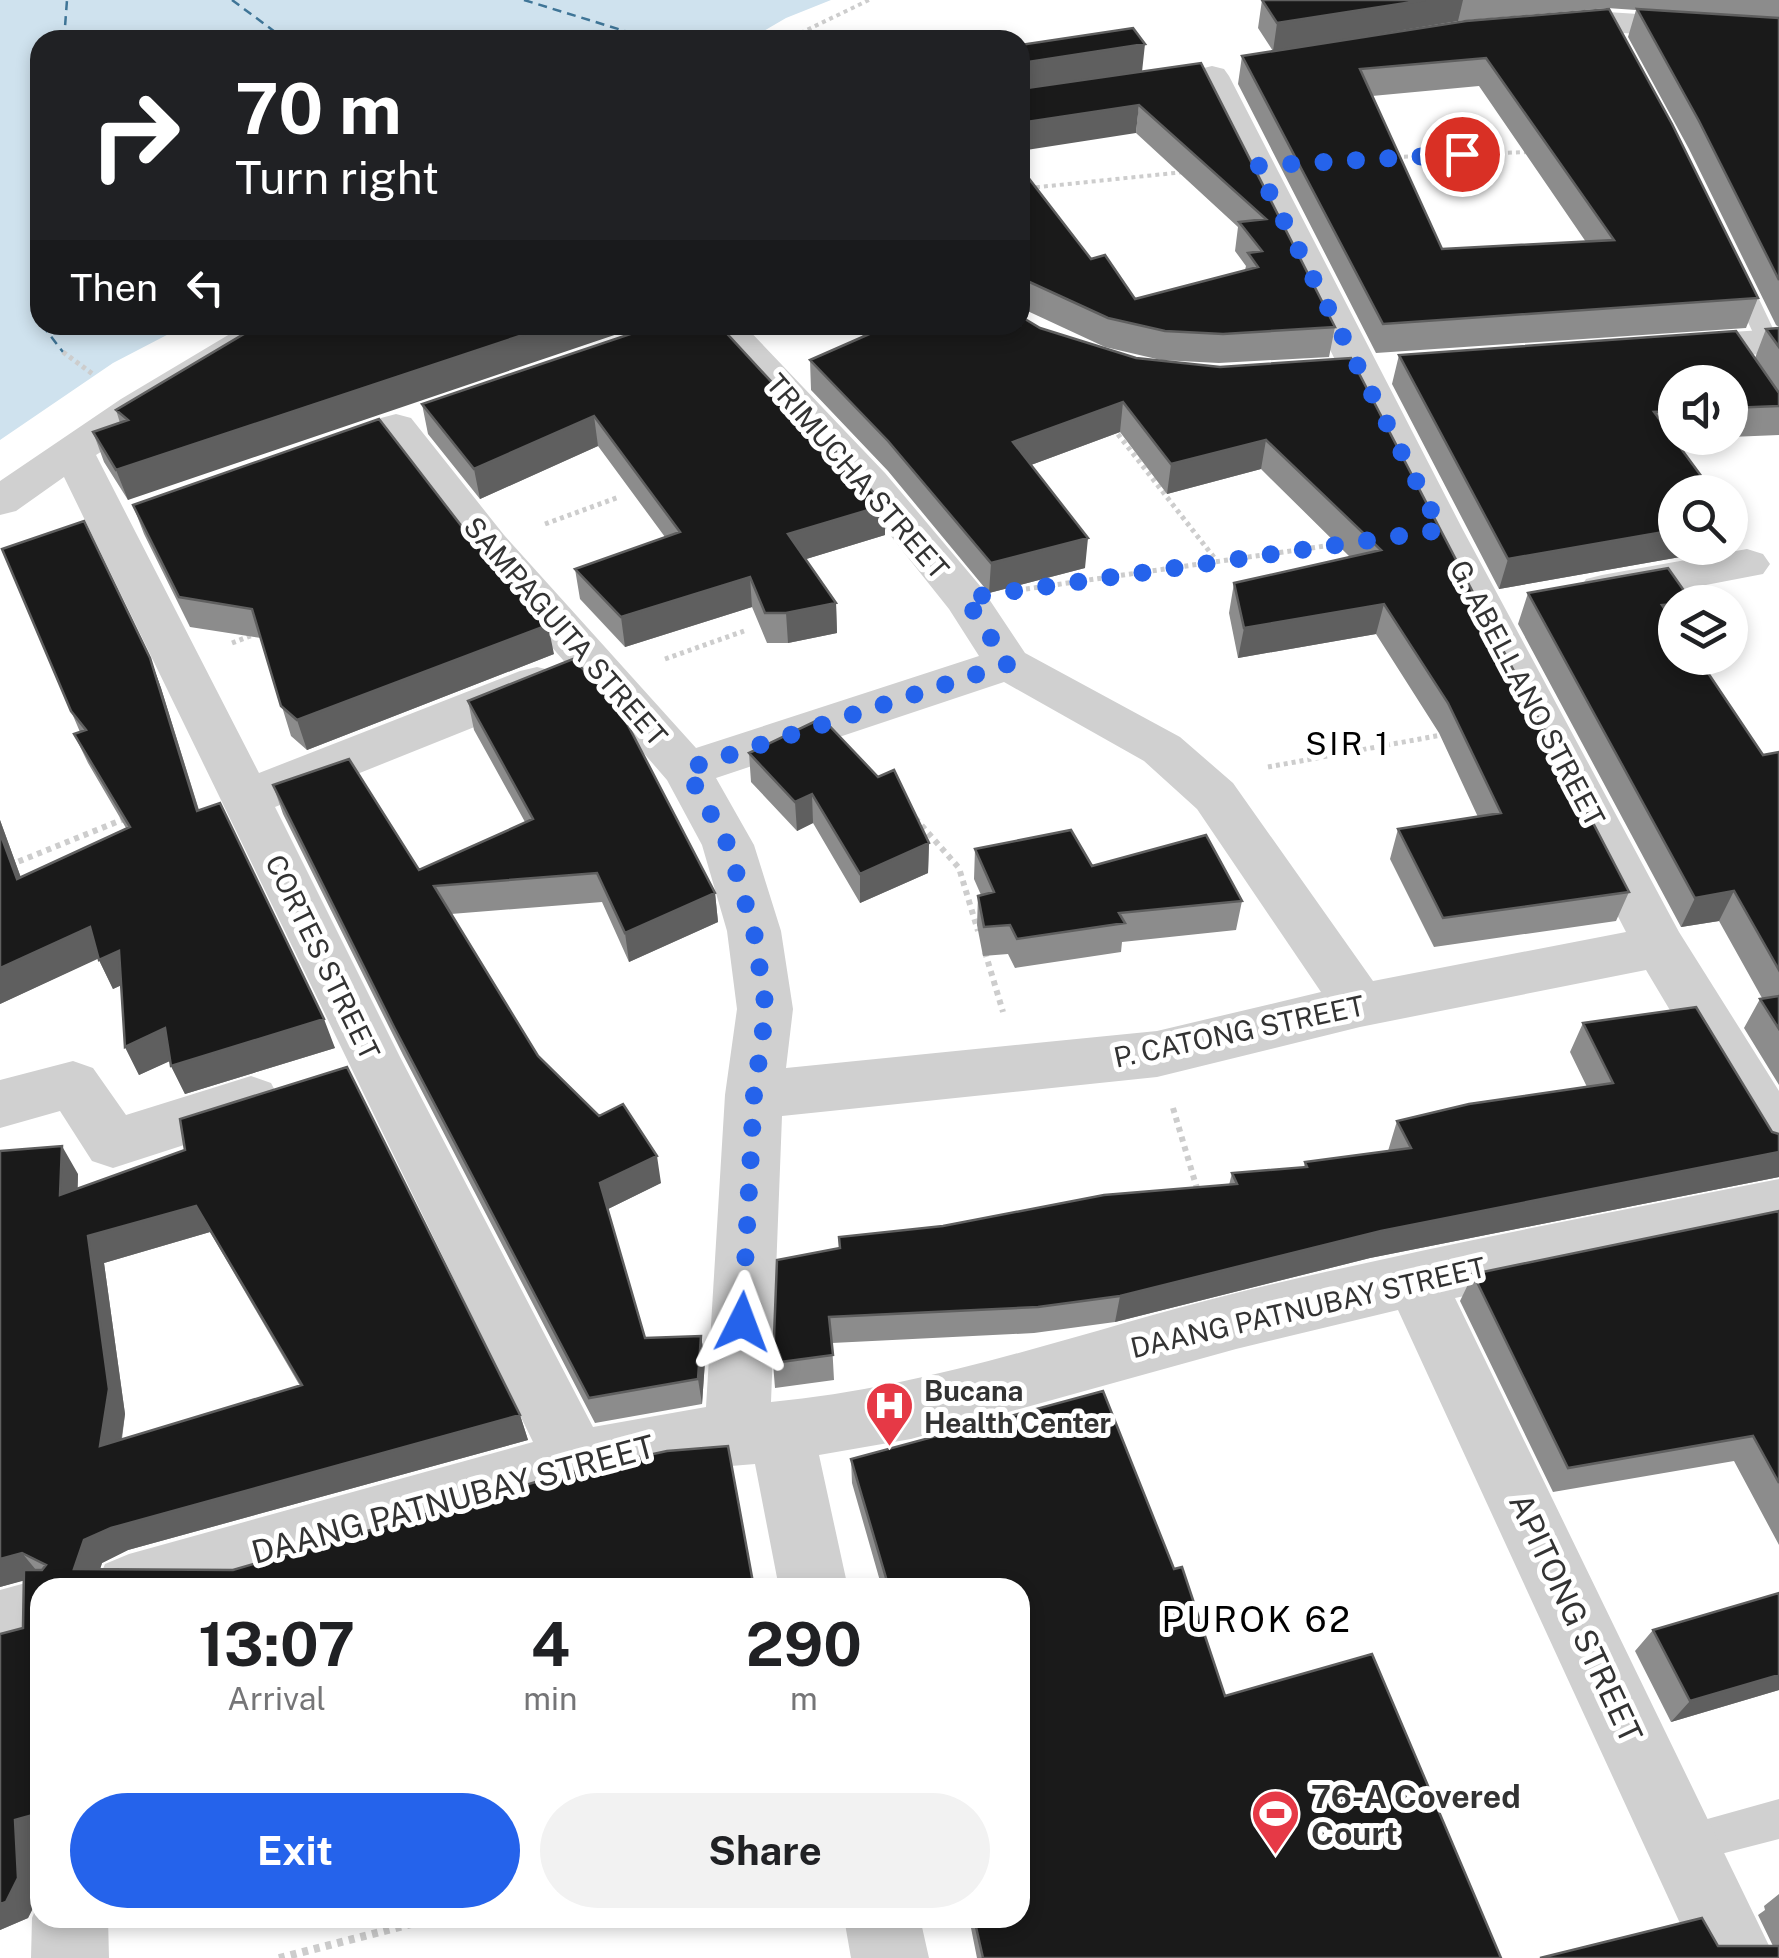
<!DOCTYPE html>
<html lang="en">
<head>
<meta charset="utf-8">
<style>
  :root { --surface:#fff; --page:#f2f2f2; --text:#202124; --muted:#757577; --accent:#2563eb }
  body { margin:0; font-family:"Public Sans",sans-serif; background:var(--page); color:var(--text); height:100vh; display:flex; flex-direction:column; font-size:38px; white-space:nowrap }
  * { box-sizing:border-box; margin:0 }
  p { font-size:32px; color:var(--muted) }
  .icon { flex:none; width:55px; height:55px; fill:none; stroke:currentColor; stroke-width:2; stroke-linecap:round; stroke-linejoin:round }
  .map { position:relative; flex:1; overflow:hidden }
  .panel { position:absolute; left:30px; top:1578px; width:1000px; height:350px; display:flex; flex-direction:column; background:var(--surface); border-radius:30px; box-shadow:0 5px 15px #0003 }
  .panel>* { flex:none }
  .guide { position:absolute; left:30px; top:30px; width:1000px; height:305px; border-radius:30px; box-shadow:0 5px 15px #0003; background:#202124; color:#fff; overflow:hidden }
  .tools { position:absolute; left:1658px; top:365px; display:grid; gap:20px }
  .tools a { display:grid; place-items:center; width:90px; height:90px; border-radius:50%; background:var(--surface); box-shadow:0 5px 15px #0003; font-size:50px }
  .pin { position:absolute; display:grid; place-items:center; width:85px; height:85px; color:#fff; margin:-42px; border:5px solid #fff; border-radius:50%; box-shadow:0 2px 10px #0007 }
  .me { position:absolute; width:110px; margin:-55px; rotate:3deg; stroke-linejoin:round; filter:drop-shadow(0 0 8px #0008) }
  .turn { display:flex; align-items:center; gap:35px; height:210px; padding:0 40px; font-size:45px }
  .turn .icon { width:130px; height:130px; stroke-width:2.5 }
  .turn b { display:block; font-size:70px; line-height:85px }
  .then { display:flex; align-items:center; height:95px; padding:0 40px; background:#0003; gap:20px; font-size:38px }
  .eta { display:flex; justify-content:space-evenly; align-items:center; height:170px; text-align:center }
  .eta b { font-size:60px; font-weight:700; line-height:70px }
  .primary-button { display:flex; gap:20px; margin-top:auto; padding:20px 40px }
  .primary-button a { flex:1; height:115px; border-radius:60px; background:var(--accent); color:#fff; font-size:40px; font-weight:700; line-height:115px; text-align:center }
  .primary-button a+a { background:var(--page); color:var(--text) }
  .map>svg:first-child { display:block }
</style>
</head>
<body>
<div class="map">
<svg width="1779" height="1958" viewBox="0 0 1779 1958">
  <rect width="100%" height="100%" fill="#fff"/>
  <path fill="#cfe2ee" d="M0,0H831L786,18L748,40H40V325H186L113,363L0,440Z"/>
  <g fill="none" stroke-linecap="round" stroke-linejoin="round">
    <path stroke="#3f7597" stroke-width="2.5" stroke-dasharray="9 6" stroke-linecap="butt" d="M232,0L286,40
      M524,0L654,40
      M64,40L67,0
      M42,325L63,352"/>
    <path stroke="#cdcdcd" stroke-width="4" stroke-dasharray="4 4" stroke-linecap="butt" d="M786,40L869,0
      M1396,157L1528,152
      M1020,189L1184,172"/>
    <path stroke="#cdcdcd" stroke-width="5" stroke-dasharray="4 4" stroke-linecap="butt" d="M63,352L94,375
      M1113,428L1216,560
      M545,524L619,497
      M1026,589L1346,543
      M232,643L258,633
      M665,659L744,631
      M1268,767L1447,734"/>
    <path stroke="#cdcdcd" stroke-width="6" stroke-dasharray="5 5" stroke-linecap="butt" d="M915,818L959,868L978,931
      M0,869L129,817
      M985,952L1003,1012
      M1173,1108L1198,1192"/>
    <path stroke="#cdcdcd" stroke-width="8" stroke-dasharray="6 6" stroke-linecap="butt" d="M279,1958L434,1918"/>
    <path fill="#d0d0d0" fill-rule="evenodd" d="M1736,268L1747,274L1779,341L1776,346L1768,348L1757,341L1725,274Z
      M1779,1799V1839L1682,1864L1668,1858L1662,1844L1668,1830Z"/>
    <path fill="#d0d0d0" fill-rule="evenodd" d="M1607,12L1779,23V43L1607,32L1543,38L1531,35L1526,28L1531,21Z
      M1212,66L1224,69L1229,76L1463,530L1679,932L1779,1091V1165L1758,1158L1646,970L1360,1027L1157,1077L782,1116L771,1402C929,1388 1083,1331 1236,1293C1416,1249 1598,1215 1779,1179V1231L1455,1298L1775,1958H1696L1398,1310L1236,1349L911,1439L819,1455L848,1588H779L755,1464L671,1471L576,1492L247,1588H95L105,1564L129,1554L533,1442L64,477L16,511L0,515V481L121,399L245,325H293L287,333L96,455L259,773L520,671L537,667L554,671L561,683L554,695L275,807L400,1057L593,1427L706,1407L725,1095L737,1009L727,931L702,845L667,780L472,555L375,427L381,418L396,414L411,418L504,535L696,748L979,656L949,609L855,491L702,325H744L885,473L981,587L1025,653L1180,737L1233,783L1373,981L1626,932L1419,530L1195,76L1200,69ZM1004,682L1144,761L1197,809L1321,992L1157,1031L786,1068L793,1009L781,931L754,845L716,778Z
      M1779,329V353L1667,360L1653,357L1647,348L1653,339L1667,336Z
      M1747,549L1763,554L1770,564L1763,574L1602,605L1586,601L1579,590L1586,579L1602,575Z
      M73,1061L93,1068L126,1115L251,1076L271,1083L280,1100L271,1117L113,1168L92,1161L60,1111L0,1128V1080Z
      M40,1579L61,1588H40V1647L0,1658V1590Z
      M40,1898V1918H108L109,1958H31L32,1918Z
      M844,1918H920L929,1958H851Z"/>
  </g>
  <path fill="#8c8c8c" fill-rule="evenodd" d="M1262,0H1779V327L1776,325L1689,149L1628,37L1636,10L1607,8L1458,21L1273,51L1258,28Z
    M1466,21L1758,298L1746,328L1376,353L1238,84L1242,56ZM1479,86L1586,242L1442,249L1372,96Z
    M1201,63L1335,327L1329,357L1219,363L1161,360L1105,347L1021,308L1020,167L1091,259L1135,299L1245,270L1246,266L1235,251L1238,227L1136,133L1142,72Z
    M259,325L128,500L104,462L93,432L120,423L116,410Z
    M657,325L885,535L806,559L836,603L837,633L788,643H767L752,607L625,647L580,599L575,569L665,537L598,446L480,499L428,434L422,404Z
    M852,325H1020L1040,328L1136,358L1220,367L1351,358L1629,892L1616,921L1434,947L1390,859L1398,829L1478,817L1439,733L1376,634L1238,658L1229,613L1234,583L1350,557L1261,469L1167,494L1120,432L1031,465L1085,568L989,593L888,471L811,390L810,360L863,336Z
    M1779,328V435L1730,437V382H1675V438H1726L1675,440V548H1721L1720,550L1499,589L1392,384L1399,355L1755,358L1766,329Z
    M133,505L554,654L307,750L291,736L261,638L190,627L144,534Z
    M2,549L150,658L161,688L199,810L335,1048L185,1094L171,1066V1060L139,1075L125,1047L121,985L113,989L98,958L0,1004V820L21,878L126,828L88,763L74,734L80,732Z
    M1528,593L1675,602V658L1763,755L1779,752V1085L1744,1028L1760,999L1762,998L1719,921L1681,927L1518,624Z
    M468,701L715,893L718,922L629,962L602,902L451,914L538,1056L661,1183L608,1209L645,1338L701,1336L705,1361L702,1404L595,1423L403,1055L283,814L273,785L419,870L525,822L474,730Z
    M749,753L929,843L928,873L860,903L813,823L797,831L751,782Z
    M975,849L1092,866L1242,901L1236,930L1122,942L1121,952L1015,968L1008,954L983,956L977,925L978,896L981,895L974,879Z
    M1583,1023L1772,1132L1779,1134V1177L1370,1258L1115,1322L1034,1333L832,1343L834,1380L775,1388L773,1363L943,1226L1229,1185L1232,1173L1304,1167L1305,1162L1388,1151L1397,1121L1587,1087L1570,1052Z
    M185,1150L520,1415L528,1440L128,1550L102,1563L100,1569L754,1588H40L37,1837L40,1894L28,1918L0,1930V1634L23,1628L24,1580L0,1587L78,1174L77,1189ZM210,1232L300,1386L122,1439L125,1414L104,1263Z
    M1779,1211V1545L1734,1461L1553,1492L1460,1301L1473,1274Z
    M851,1459L1225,1696L1501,1958H977L969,1918H1020V1588H882L852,1483Z
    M1779,1593V1690L1671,1722L1635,1651L1653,1630Z
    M1779,1894V1958L1718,1946H1773L1758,1915L1765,1910L1764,1906Z"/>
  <path fill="#5f5f5f" d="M1425,0H1463L1458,21L1273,51L1277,23Z
    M1145,44L1142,72L1020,91L1021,63Z
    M1139,105L1136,133L1020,151V123Z
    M1023,279L1021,308L1020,309V281Z
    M553,325H644L128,500L116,470Z
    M1123,402L1120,432L1012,472L1013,442Z
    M594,416L598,446L480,499L474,469Z
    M1266,440L1261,469L1167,494L1171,464Z
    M885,505V535L790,564L788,534Z
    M1675,530V548H1721L1720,550L1499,589L1508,559Z
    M1088,538L1085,568L989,593L991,563Z
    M750,577L752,607L625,647L621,617Z
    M836,603L837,633L788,643L786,613Z
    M1384,604L1376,634L1238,658L1244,628Z
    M548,625L554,654L307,750L297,720Z
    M150,658L161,688L208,840L197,811Z
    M812,794L813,823L797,831L795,802Z
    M0,820L32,908L17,879L0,833Z
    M929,843L928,873L860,903V874Z
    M1734,891L1719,921L1681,927L1695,898Z
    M715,893L718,922L629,962L625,933Z
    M90,927L104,956L0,1004V968Z
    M119,951L133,980L113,989L99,960Z
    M324,1019L335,1048L185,1094L171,1066Z
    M165,1028L179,1057L139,1075L125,1047Z
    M62,1146L78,1174L77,1221L60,1195Z
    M1779,1152V1177L1370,1258L1115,1322L1120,1296L1381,1231Z
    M657,1156L661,1183L606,1210L600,1183Z
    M196,1206L210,1232L104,1263L125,1414L117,1469L100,1446L88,1236Z
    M701,1336L705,1361L702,1404L698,1379Z
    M520,1415L528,1440L128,1550L102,1563L94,1588L74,1569L84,1540L111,1528Z
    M22,1553L41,1576L0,1587V1559Z
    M1779,1675V1690L1671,1722L1690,1701Z
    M40,1813V1836L37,1837L40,1894L28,1918L0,1930V1904L15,1820Z"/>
  <path fill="#1a1a1a" stroke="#5f5f5f" stroke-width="2.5" fill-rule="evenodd" d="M1262,0H1425L1277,23Z
    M1609,9L1672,124L1758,298L1383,324L1242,56L1466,21ZM1486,58L1614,240L1442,249L1360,69Z
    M1637,9L1779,18V280L1699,121Z
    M1133,28L1145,44L1021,63L1020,76V45Z
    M1201,63L1335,327L1223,334L1165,331L1108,318L1023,279L1020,281V167L1091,259L1105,255L1135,299L1258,267L1248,253L1262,251L1239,222L1266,219L1139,105L1020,123V89Z
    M1020,316L1040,328L1136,358L1220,367L1351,358L1629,892L1443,918L1398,829L1501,813L1448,703L1384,604L1244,628L1234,583L1381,550L1266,440L1171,464L1123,402L1013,442L1088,538L991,563L888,441L810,360L883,328L880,325H1020Z
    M259,325H553L116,470L93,432L128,420L116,410Z
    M657,325H719L885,505L788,534L836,603L786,613H765L750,577L621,617L575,569L680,532L594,416L474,469L422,404Z
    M1779,328V347L1766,329Z
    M1736,331L1779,393V406L1730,408V382H1675V411L1654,412L1713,492H1675V530L1508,559L1399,355Z
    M379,419L463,528L548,625L297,720L281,706L252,609L179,597L133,505Z
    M84,521L150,658L197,811L220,803L324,1019L171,1066L165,1028L125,1047L119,951L99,960L90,927L0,968V833L17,879L130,827L74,734L86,730L71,711L2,549Z
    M1668,568L1692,602H1675V604L1662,605L1675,624V658H1698L1763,755L1779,752V970L1734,891L1695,898L1528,593Z
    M573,659L617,704L715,893L625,933L597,873L434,886L538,1056L599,1116L623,1104L657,1156L600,1183L645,1338L701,1336L698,1379L589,1398L394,1027L273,785L349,759L419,870L533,819L468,701Z
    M822,718L878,777L894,770L929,843L860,874L812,794L795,802L749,753Z
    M1071,830L1092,866L1206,835L1242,901L1119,913L1125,923L1017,939L1010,925L984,927L978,896L994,892L975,849Z
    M1779,996V1029L1760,999Z
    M1696,1007L1772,1132L1779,1134V1152L1381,1231L1120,1296L1038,1307L829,1317L833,1355L773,1363L777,1260L840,1248L839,1237L943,1226L1104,1195L1237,1184L1232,1173L1307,1167L1305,1162L1411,1148L1397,1121L1469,1104L1613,1083L1583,1023Z
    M347,1067L520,1415L111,1528L84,1540L74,1569L233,1570L570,1472L667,1451L728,1446L754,1588H40V1813L15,1820L18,1878L6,1902L0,1904V1634L23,1628L24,1570H42L46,1565L22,1553L0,1559V1151L62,1146L60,1195L185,1150L180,1119ZM196,1206L302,1385L100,1446L109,1389L88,1236Z
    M1779,1211V1483L1753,1436L1568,1468L1473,1274Z
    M1103,1391L1174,1569L1182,1567L1225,1696L1372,1654L1501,1958H983L974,1918H1020V1588H889L851,1459Z
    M1779,1593V1675L1690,1701L1653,1630Z
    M1702,1918L1718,1946H1779V1958H1540Z"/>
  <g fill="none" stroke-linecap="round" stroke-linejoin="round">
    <path stroke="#2563eb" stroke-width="18" stroke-dasharray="0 32.4" d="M742,1322L754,1095L766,1009L754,932L728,845L686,769L1008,664L965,598L1441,530L1256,166L1462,154"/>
  </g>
  <defs>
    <symbol id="hospital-pin" viewBox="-11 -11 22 30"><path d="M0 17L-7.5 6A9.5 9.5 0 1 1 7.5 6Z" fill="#e63946" stroke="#fff"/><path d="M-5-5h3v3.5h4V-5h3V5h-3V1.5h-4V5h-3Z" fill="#fff"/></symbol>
    <symbol id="stadium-pin" viewBox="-11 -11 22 30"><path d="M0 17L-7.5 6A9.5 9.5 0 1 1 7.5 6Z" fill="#e63946" stroke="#fff"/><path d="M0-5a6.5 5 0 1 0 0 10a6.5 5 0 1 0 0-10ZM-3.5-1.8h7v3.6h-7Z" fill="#fff"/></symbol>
  </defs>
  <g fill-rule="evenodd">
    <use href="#hospital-pin" x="862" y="1378" width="55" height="75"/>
    <use href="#stadium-pin" x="1248" y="1786" width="55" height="75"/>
  </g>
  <g text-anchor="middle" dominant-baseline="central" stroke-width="10" stroke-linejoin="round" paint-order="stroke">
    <g font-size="28" fill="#333" stroke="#fff">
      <text transform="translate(858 476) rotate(49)">TRIMUCHA STREET</text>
      <text transform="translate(566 631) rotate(49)">SAMPAGUITA STREET</text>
      <text transform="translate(1528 693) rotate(62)">G. ABELLANO STREET</text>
      <text transform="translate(323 957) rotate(64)">CORTES STREET</text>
      <text transform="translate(1239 1031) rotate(-12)">P. CATONG STREET</text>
      <text transform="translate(1308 1307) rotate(-13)">DAANG PATNUBAY STREET</text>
    </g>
    <g font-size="28" font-weight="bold" fill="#333" stroke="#fff" text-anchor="start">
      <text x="924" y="1390">Bucana<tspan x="924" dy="32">Health Center</tspan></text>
    </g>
    <g font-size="32" letter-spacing="2.5" fill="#000" stroke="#fff">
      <text x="1348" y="743">SIR 1</text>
    </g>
    <g font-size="32" fill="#333" stroke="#fff">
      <text transform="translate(453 1499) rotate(-15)">DAANG PATNUBAY STREET</text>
      <text transform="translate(1576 1618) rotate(65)">APITONG STREET</text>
    </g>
    <g font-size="32" font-weight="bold" fill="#333" stroke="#fff" text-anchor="start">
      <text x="1311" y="1796">76-A Covered<tspan x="1311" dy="37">Court</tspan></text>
    </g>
    <g font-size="35" letter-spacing="2.5" fill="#000" stroke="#fff">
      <text x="1257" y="1619">PUROK 62</text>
    </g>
  </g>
</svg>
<div class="tools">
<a><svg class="icon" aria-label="sound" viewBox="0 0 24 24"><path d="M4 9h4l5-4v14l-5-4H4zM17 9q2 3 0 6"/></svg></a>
<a><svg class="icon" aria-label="search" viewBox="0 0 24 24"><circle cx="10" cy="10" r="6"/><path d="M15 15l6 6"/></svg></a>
<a><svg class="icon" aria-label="layers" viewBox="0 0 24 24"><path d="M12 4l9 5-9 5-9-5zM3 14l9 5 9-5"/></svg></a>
</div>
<div class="pin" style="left:1462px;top:154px;background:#d93025"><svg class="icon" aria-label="arrive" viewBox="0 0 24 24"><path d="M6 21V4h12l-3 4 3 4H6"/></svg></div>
<svg class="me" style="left:742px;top:1322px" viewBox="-20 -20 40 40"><path d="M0-17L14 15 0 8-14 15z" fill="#2563eb" stroke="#fff" stroke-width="4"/></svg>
<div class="guide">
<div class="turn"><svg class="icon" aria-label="right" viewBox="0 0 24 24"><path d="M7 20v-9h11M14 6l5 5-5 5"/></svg><div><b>70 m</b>Turn right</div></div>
<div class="then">Then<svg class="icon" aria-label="left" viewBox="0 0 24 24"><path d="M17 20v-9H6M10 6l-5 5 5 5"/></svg></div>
</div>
<section class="panel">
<div class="eta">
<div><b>13:07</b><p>Arrival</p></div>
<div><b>4</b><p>min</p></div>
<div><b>290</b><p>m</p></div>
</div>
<div class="primary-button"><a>Exit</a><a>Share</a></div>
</section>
</div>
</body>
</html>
